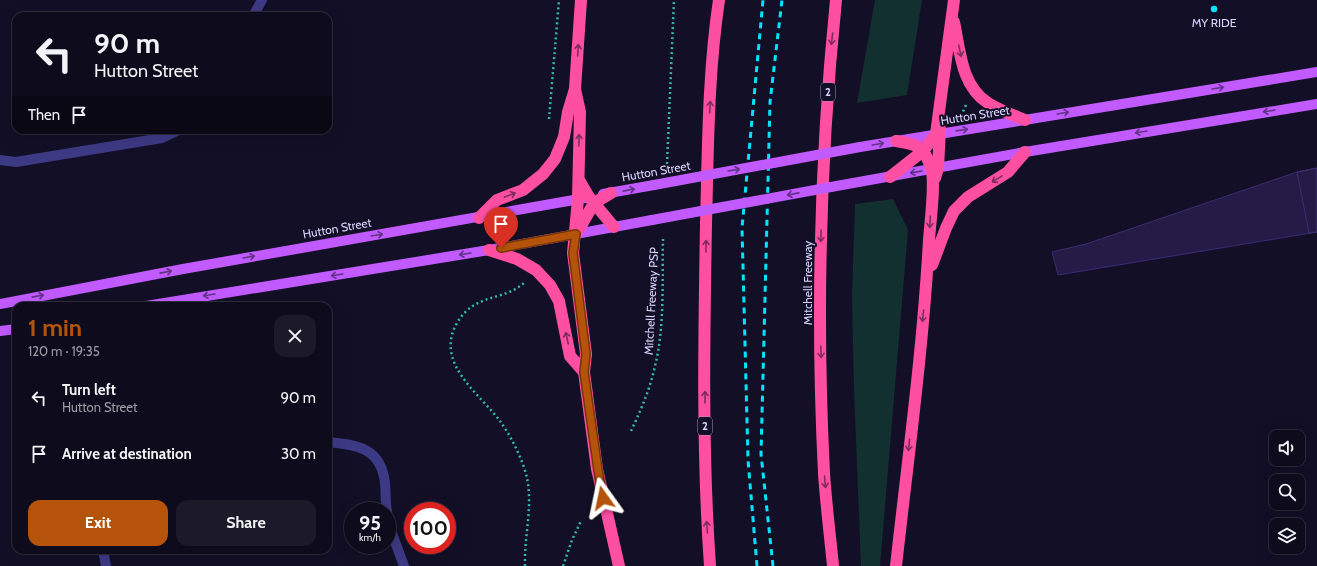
<!DOCTYPE html>
<html lang="en">
<head>
<meta charset="utf-8">
<style>
  :root { --surface:#0e0b1c; --page:#1c1929; --text:#f1f3f6; --muted:#9b9ba3; --line:#2e2b3b; --accent:#b45309 }
  body { margin:0; font-family:Cabin,sans-serif; background:var(--page); color:var(--text); height:100vh; display:flex; flex-direction:column; font-size:15px; white-space:nowrap }
  * { box-sizing:border-box; margin:0 }
  p { font-size:13px; color:var(--muted) }
  .icon { flex:none; width:22px; height:22px; fill:none; stroke:currentColor; stroke-width:2; stroke-linecap:round; stroke-linejoin:round }
  .map { position:relative; flex:1; overflow:hidden }
  .side { position:absolute; left:12px; top:302px; width:320px; height:252px; display:flex; flex-direction:column; background:var(--surface); border-radius:12px; box-shadow:0 4px 16px #0002,0 0 0 1px var(--line) }
  .side>* { flex:none }
  .hud { position:absolute; left:12px; top:12px; width:320px; height:122px; border-radius:12px; box-shadow:0 4px 16px #0002,0 0 0 1px var(--line); background:#0e0b1c; color:var(--text); overflow:hidden }
  .controls { position:absolute; left:1269px; top:430px; display:grid; gap:8px }
  .controls a { display:grid; place-items:center; width:36px; height:36px; border-radius:8px; background:var(--surface); box-shadow:0 4px 16px #0002,0 0 0 1px var(--line); font-size:20px }
  .speed { position:absolute; left:344px; top:502px; display:flex; gap:8px; font-size:20px; font-weight:700; text-align:center }
  .speed>* { display:grid; place-content:center; width:52px; height:52px; border-radius:50%; background:var(--surface); box-shadow:0 4px 16px #0002,0 0 0 1px var(--line); line-height:1 }
  .speed small { font-size:10px; font-weight:400 }
  .speed .limit { border:6px solid #d22; background:#fff; color:#111 }
  .pin { position:absolute; display:grid; place-items:center; width:34px; height:34px; color:#fff; margin:-41px -17px; border-radius:50% 50% 50% 0; rotate:-45deg; box-shadow:0 0 4px #0007 }
  .pin .icon { rotate:45deg }
  .me { position:absolute; width:44px; margin:-22px; rotate:348deg; stroke-linejoin:round; filter:drop-shadow(0 0 3px #0008) }
  .turn { display:flex; align-items:center; gap:14px; height:84px; padding:0 16px; font-size:18px }
  .turn .icon { width:52px; height:52px; stroke-width:2.5 }
  .turn b { display:block; font-size:28px; line-height:34px }
  .then { display:flex; align-items:center; height:38px; padding:0 16px; background:#0003; gap:8px; font-size:15px }
  .round { display:grid; place-items:center; flex:none; width:42px; height:42px; border-radius:12px; background:var(--page) }
  .head { display:flex; align-items:center; justify-content:space-between; height:68px; padding:0 16px }
  h1 { font-size:24px; font-weight:700; line-height:30px; color:var(--accent) }
  .button { display:flex; gap:8px; margin-top:auto; padding:8px 16px }
  .button a { flex:1; height:46px; border-radius:12px; background:var(--accent); color:#fff; font-size:16px; font-weight:700; line-height:46px; text-align:center }
  .button a+a { background:var(--page); color:var(--text) }
  ul { padding:0; list-style:none }
  li { display:flex; align-items:center; gap:12px; height:56px; padding:0 16px }
  li div { flex:1 }
  li b { display:block; font-size:15px }
  li em { font-style:normal }
  .map>svg:first-child { display:block }
</style>
</head>
<body>
<div class="map">
<svg width="1317" height="566" viewBox="0 0 1317 566">
  <rect width="100%" height="100%" fill="#130f26"/>
  <path fill="#12302f" d="M875,0H922L907,95L857,103Z
    M893,199L908,230L880,566H861L854,391L852,297L855,204Z"/>
  <path fill="#241b47" stroke="#3b2d73" d="M1317,168V232L1058,275L1052,252L1086,244L1297,172Z
    M1317,168V232L1309,233L1297,172Z"/>
  <g fill="none" stroke-linecap="round" stroke-linejoin="round">
    <path stroke="#2fb8b0" stroke-width="2.5" stroke-dasharray="2 3" stroke-linecap="butt" d="M961,116L966,105
      M549,119L559,0
      M667,164L674,0
      M631,431C641,410 650,389 655,366C665,326 662,279 663,238
      M525,566C524,536 533,508 527,478C523,460 511,436 500,421C479,393 434,363 457,323C475,292 504,302 525,282
      M563,566L572,540L581,521"/>
    <path stroke="#3d3a85" stroke-width="10" d="M253,16L262,0
      M0,160L16,162L162,138L179,130
      M328,442C358,445 381,448 385,483C386,492 385,502 387,511
      M387,512L390,528L404,566
      M103,550L106,566"/>
    <path stroke="#c25bff" stroke-width="10" d="M860,147L1317,72
      M831,187L1025,152L1317,104
      M603,194L654,185
      M0,304L183,269L585,198
      M146,306L489,250L652,220
      M0,331L16,329"/>
    <path stroke="#ff4fa3" stroke-width="12" d="M954,22C960,50 961,86 988,103C999,110 1013,115 1025,120
      M575,89L580,112L578,199L573,253L586,354L584,372L597,469L619,566
      M890,177L923,151L936,134L954,0
      M935,178L938,168L940,129
      M579,180L589,197L614,227
      M479,218L497,200L523,190L543,174L555,159L564,137L568,112L575,89L581,0
      M578,231L594,203L611,193
      M489,250L517,259L536,270L550,285L559,301L570,356L584,372
      M932,265L946,228L954,211L968,197L1008,172L1025,152
      M710,566C702,452 704,338 706,224C708,149 708,73 719,0
      M833,566C830,535 826,504 824,473C816,315 820,157 836,0
      M896,566C908,458 923,349 929,240C930,224 936,181 931,168C924,146 917,144 896,141"/>
    <path stroke="#00e5ff" stroke-width="3" stroke-dasharray="6 5" stroke-linecap="butt" d="M757,566L748,460L742,228L763,0
      M773,566L761,454L770,102L782,0"/>
    <path stroke="#c25bff" stroke-width="10" d="M654,185L860,147
      M652,220L831,187"/>
  </g>
  <defs><path id="oneway-shaft" d="M-6 0H5M1.5-3L5.5 0L1.5 3" fill="none" stroke-width="1.6" stroke-linecap="round" stroke-linejoin="round"/></defs>
  <g stroke="#7d2c5e">
    <use href="#oneway-shaft" transform="translate(832 39) rotate(96)"/>
    <use href="#oneway-shaft" transform="translate(578 50) rotate(-86)"/>
    <use href="#oneway-shaft" transform="translate(960 51) rotate(78)"/>
    <use href="#oneway-shaft" transform="translate(710 107) rotate(-87)"/>
    <use href="#oneway-shaft" transform="translate(579 140) rotate(-89)"/>
    <use href="#oneway-shaft" transform="translate(997 179) rotate(148)"/>
    <use href="#oneway-shaft" transform="translate(510 195) rotate(-20)"/>
    <use href="#oneway-shaft" transform="translate(930 222) rotate(93)"/>
    <use href="#oneway-shaft" transform="translate(821 236) rotate(91)"/>
    <use href="#oneway-shaft" transform="translate(706 246) rotate(-89)"/>
    <use href="#oneway-shaft" transform="translate(923 316) rotate(96)"/>
    <use href="#oneway-shaft" transform="translate(567 338) rotate(-102)"/>
    <use href="#oneway-shaft" transform="translate(821 352) rotate(88)"/>
    <use href="#oneway-shaft" transform="translate(705 397) rotate(-90)"/>
    <use href="#oneway-shaft" transform="translate(909 445) rotate(96)"/>
    <use href="#oneway-shaft" transform="translate(825 482) rotate(85)"/>
    <use href="#oneway-shaft" transform="translate(707 527) rotate(-94)"/>
  </g>
  <g stroke="#623188">
    <use href="#oneway-shaft" transform="translate(1218 88) rotate(-9)"/>
    <use href="#oneway-shaft" transform="translate(1269 111) rotate(171)"/>
    <use href="#oneway-shaft" transform="translate(1063 113) rotate(-9)"/>
    <use href="#oneway-shaft" transform="translate(962 130) rotate(-8)"/>
    <use href="#oneway-shaft" transform="translate(1141 132) rotate(171)"/>
    <use href="#oneway-shaft" transform="translate(878 144) rotate(-9)"/>
    <use href="#oneway-shaft" transform="translate(734 170) rotate(-10)"/>
    <use href="#oneway-shaft" transform="translate(916 172) rotate(170)"/>
    <use href="#oneway-shaft" transform="translate(629 190) rotate(-11)"/>
    <use href="#oneway-shaft" transform="translate(793 194) rotate(169)"/>
    <use href="#oneway-shaft" transform="translate(377 235) rotate(-9)"/>
    <use href="#oneway-shaft" transform="translate(465 254) rotate(171)"/>
    <use href="#oneway-shaft" transform="translate(249 257) rotate(-10)"/>
    <use href="#oneway-shaft" transform="translate(166 272) rotate(-11)"/>
    <use href="#oneway-shaft" transform="translate(337 275) rotate(171)"/>
    <use href="#oneway-shaft" transform="translate(209 295) rotate(171)"/>
    <use href="#oneway-shaft" transform="translate(38 296) rotate(-11)"/>
  </g>
  <g fill="none" stroke-linecap="round" stroke-linejoin="round">
    <defs>
      <path id="route" d="M501,248L576,234L573,253L586,354L584,372L598,470L603,498"/>
    </defs>
    <use href="#route" stroke="#753606" stroke-width="10"/>
    <use href="#route" stroke="#b45309" stroke-width="7"/>
  </g>
  <circle fill="#00e5ff" stroke="#130f26" stroke-width="1.5" cx="1214" cy="9" r="4"/>
  <g text-anchor="middle" dominant-baseline="central" stroke-width="4" stroke-linejoin="round" paint-order="stroke">
    <g fill="#130f26" stroke="#9e99be" stroke-width="1">
      <rect x="821" y="83" width="14" height="18" rx="3"/>
      <rect x="698" y="417" width="14" height="18" rx="3"/>
    </g>
    <g font-size="11" font-weight="bold" fill="#d9d4ff">
      <text x="828" y="92">2</text>
      <text x="705" y="426">2</text>
    </g>
    <g font-size="12" fill="#d9d4ff" stroke="#130f26">
      <text x="1214" y="22">MY RIDE</text>
    </g>
    <g font-size="12" fill="#d9d4ff" stroke="#130f26">
      <text transform="translate(975 115) rotate(-9)">Hutton Street</text>
      <text transform="translate(656 171) rotate(-10)">Hutton Street</text>
      <text transform="translate(337 228) rotate(-10)">Hutton Street</text>
      <text transform="translate(807 283) rotate(-90)">Mitchell Freeway</text>
      <text transform="translate(651 301) rotate(-87)">Mitchell Freeway PSP</text>
    </g>
  </g>
</svg>
<div class="controls">
<a><svg class="icon" aria-label="sound" viewBox="0 0 24 24"><path d="M4 9h4l5-4v14l-5-4H4zM17 9q2 3 0 6"/></svg></a>
<a><svg class="icon" aria-label="search" viewBox="0 0 24 24"><circle cx="10" cy="10" r="6"/><path d="M15 15l6 6"/></svg></a>
<a><svg class="icon" aria-label="layers" viewBox="0 0 24 24"><path d="M12 4l9 5-9 5-9-5zM3 14l9 5 9-5"/></svg></a>
</div>
<div class="speed"><div>95<small>km/h</small></div><div class="limit">100</div></div>
<div class="pin" style="left:501px;top:248px;background:#d93025"><svg class="icon" aria-label="arrive" viewBox="0 0 24 24"><path d="M6 21V4h12l-3 4 3 4H6"/></svg></div>
<svg class="me" style="left:603px;top:498px" viewBox="-20 -20 40 40"><path d="M0-17L14 15 0 8-14 15z" fill="#b45309" stroke="#fff" stroke-width="4"/></svg>
<div class="hud">
<div class="turn"><svg class="icon" aria-label="left" viewBox="0 0 24 24"><path d="M17 20v-9H6M10 6l-5 5 5 5"/></svg><div><b>90 m</b>Hutton Street</div></div>
<div class="then">Then<svg class="icon" aria-label="arrive" viewBox="0 0 24 24"><path d="M6 21V4h12l-3 4 3 4H6"/></svg></div>
</div>
<section class="side">
<div class="head"><div><h1>1 min</h1><p>120 m · 19:35</p></div><a class="round"><svg class="icon" aria-label="close" viewBox="0 0 24 24"><path d="M6 6l12 12M18 6L6 18"/></svg></a></div>
<ul>
<li><svg class="icon" aria-label="left" viewBox="0 0 24 24"><path d="M17 20v-9H6M10 6l-5 5 5 5"/></svg><div><b>Turn left</b><p>Hutton Street</p></div><em>90 m</em></li>
<li><svg class="icon" aria-label="arrive" viewBox="0 0 24 24"><path d="M6 21V4h12l-3 4 3 4H6"/></svg><div><b>Arrive at destination</b></div><em>30 m</em></li>
</ul>
<div class="button"><a>Exit</a><a>Share</a></div>
</section>
</div>
</body>
</html>
